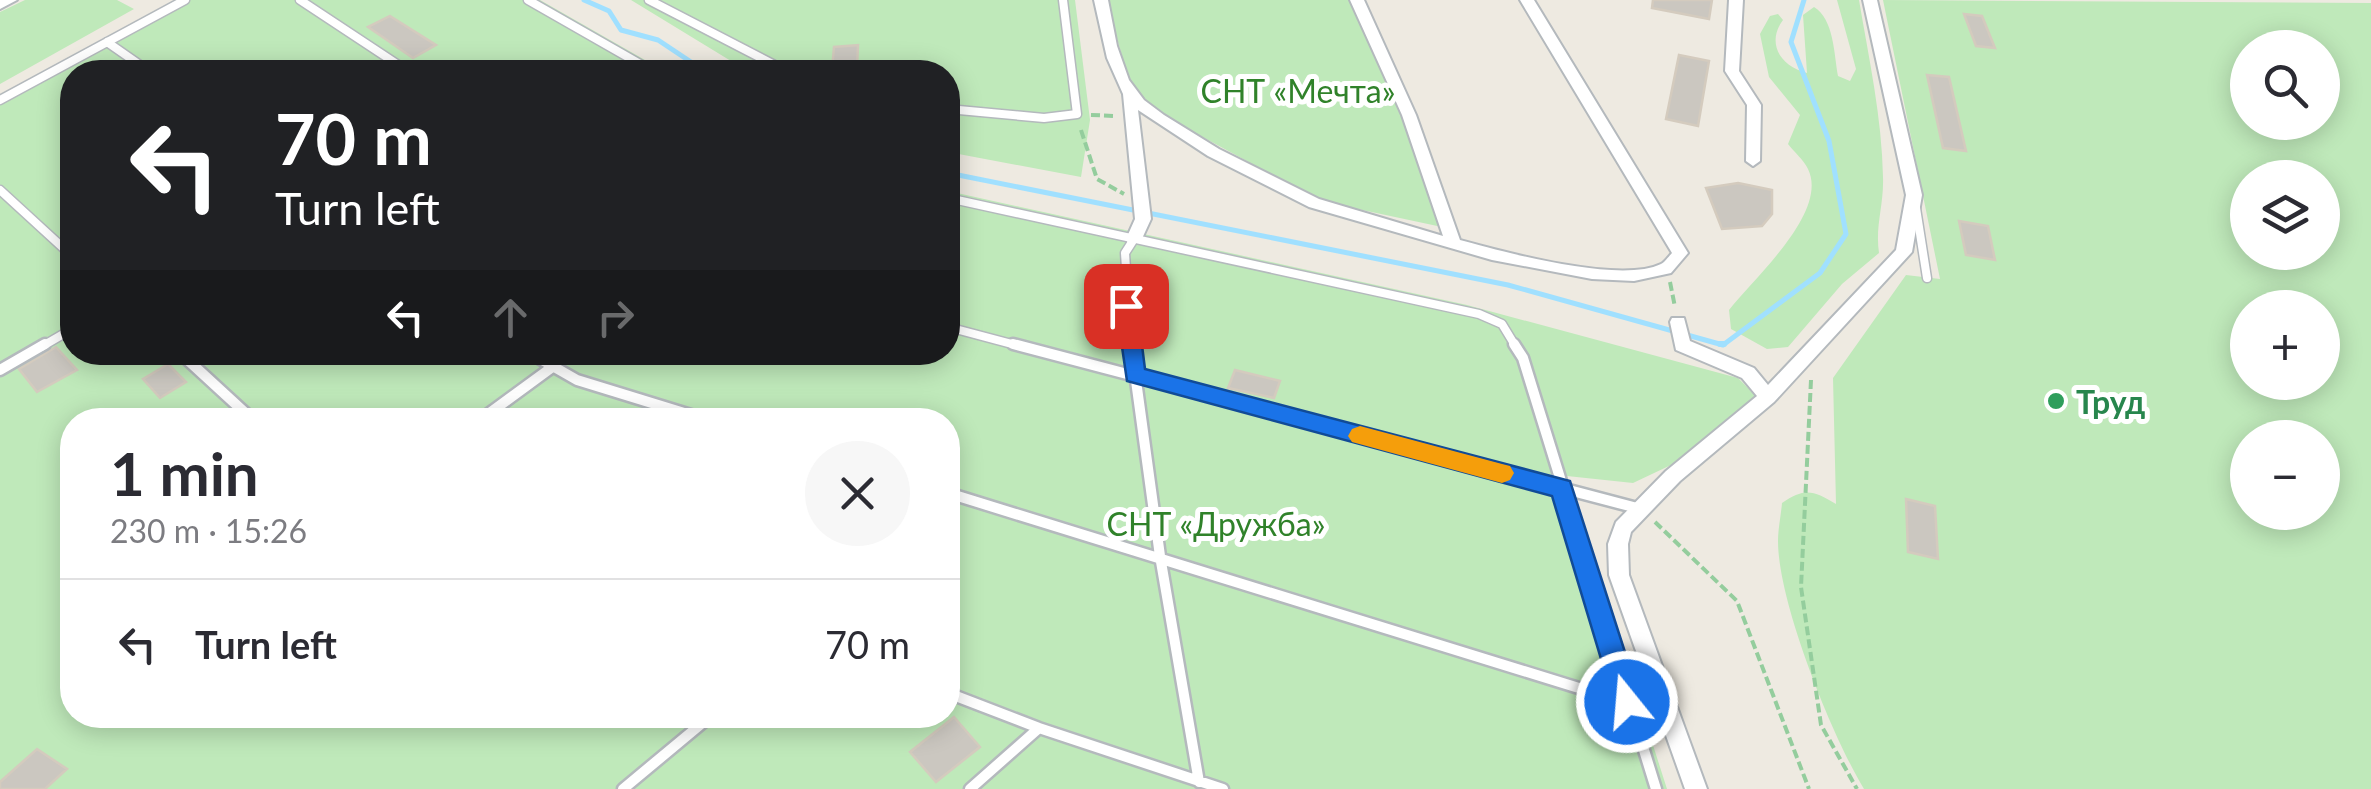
<!DOCTYPE html>
<html lang="en">
<head>
<meta charset="utf-8">
<style>
  :root { --surface:#fff; --page:#f7f7f7; --text:#2b2b33; --muted:#7c7c81; --line:#e1e1e2 }
  body { margin:0; font-family:Lato,sans-serif; background:var(--page); color:var(--text); height:100vh; display:flex; flex-direction:column; font-size:38px; white-space:nowrap }
  * { box-sizing:border-box; margin:0 }
  p { font-size:32px; color:var(--muted) }
  .icon { flex:none; width:55px; height:55px; fill:none; stroke:currentColor; stroke-width:2; stroke-linecap:round; stroke-linejoin:round }
  .map { position:relative; flex:1; overflow:hidden }
  .details { position:absolute; left:60px; top:408px; width:900px; height:320px; display:flex; flex-direction:column; background:var(--surface); border-radius:40px; box-shadow:0 5px 25px #0003 }
  .details>* { flex:none }
  .guide { position:absolute; left:60px; top:60px; width:900px; height:305px; border-radius:40px; box-shadow:0 5px 25px #0003; background:#202124; color:#fff; overflow:hidden }
  .tools { position:absolute; left:2230px; top:30px; display:grid; gap:20px }
  .tools a { display:grid; place-items:center; width:110px; height:110px; border-radius:50%; background:var(--surface); box-shadow:0 5px 25px #0003; font-size:50px }
  .pin { position:absolute; display:grid; place-items:center; width:85px; height:85px; color:#fff; margin:-42px; border-radius:20px; box-shadow:0 5px 15px #0006 }
  .me { position:absolute; width:110px; margin:-55px; rotate:343deg; stroke-linejoin:round; filter:drop-shadow(0 0 8px #0008) }
  .turn { display:flex; align-items:center; gap:35px; height:210px; padding:0 50px; font-size:45px }
  .turn .icon { width:130px; height:130px; stroke-width:2.5 }
  .turn b { display:block; font-size:70px; line-height:85px }
  .lanes { display:flex; align-items:center; height:95px; padding:0 50px; background:#0003; justify-content:center; gap:50px; direction:ltr }
  .lanes .off { opacity:.35 }
  .round { display:grid; place-items:center; flex:none; width:105px; height:105px; border-radius:52px; background:var(--page) }
  .head { display:flex; align-items:center; justify-content:space-between; height:170px; padding:0 50px }
  h1 { font-size:60px; font-weight:700; line-height:75px }
  ul { padding:0; list-style:none }
  li { display:flex; align-items:center; gap:30px; height:130px; padding:0 50px; border-top:2px solid var(--line) }
  li div { flex:1 }
  li b { display:block; font-size:38px }
  li em { font-style:normal }
  .map>svg:first-child { display:block }
</style>
</head>
<body>
<div class="map">
<svg width="2371" height="789" viewBox="0 0 2371 789">
  <rect width="100%" height="100%" fill="#eeeae1"/>
  <path fill="#bfe9ba" fill-rule="evenodd" d="M25,0H117L134,9L0,84V12Z
    M177,0H540L666,72H72V352H948V191L1467,305L1738,378L1756,396L1671,465L1633,483L1567,476L1667,789H0V96ZM72,420H948V715H72Z
    M631,0H1075L1090,120L1081,177L948,152V72H749Z
    M1106,0H1355L1400,95L1442,227L1320,201L1175,122L1144,100L1128,77Z
    M1837,0H1859C1869,59 1882,118 1883,177C1884,205 1875,226 1879,253L1842,284L1788,347L1767,349L1731,329L1729,310C1754,278 1829,212 1808,169C1804,160 1794,152 1788,144L1800,115L1769,77L1760,34L1770,16L1778,14L1783,20C1766,43 1780,66 1807,73L1803,15L1814,7C1834,19 1834,54 1838,76L1850,81L1856,69Z
    M1883,0L2371,3V789H1864C1832,736 1778,602 1778,541C1778,529 1781,515 1782,503C1805,487 1814,491 1836,504L1833,378L1906,275L1940,279ZM2248,48H2322V122H2248ZM2248,178H2322V252H2248ZM2248,308H2322V382H2248ZM2248,438H2322V512H2248Z"/>
  <g fill="none" stroke-linecap="round" stroke-linejoin="round">
    <path stroke="#a0e0ff" stroke-width="5" d="M584,0L609,11L621,30L658,40L706,72
      M948,173L1508,285L1723,345L1820,273L1846,234L1829,141L1791,42L1804,0"/>
    <path stroke="#a0e0ff" stroke-width="6" d="M1720,344H1724"/>
  </g>
  <path fill="#cbc7c0" stroke="#d4cbbe" stroke-width="2.5" d="M1653,0H1712L1709,19L1652,8Z
    M1964,14L1982,16L1995,48L1976,46Z
    M390,16L436,45L413,58L368,27Z
    M858,45L857,68L832,70L834,47Z
    M1679,55L1709,61L1698,126L1666,119Z
    M1927,75L1949,77L1966,151L1943,148Z
    M1738,183L1772,190V214L1762,226L1722,229L1706,188Z
    M1959,221L1988,226L1995,260L1966,255Z
    M56,347L77,370L37,392L19,369Z
    M168,364L186,382L160,398L143,379Z
    M1235,370L1280,381L1274,398L1228,388Z
    M1906,499L1935,506L1938,559L1908,552Z
    M954,717L980,747L936,782L910,752Z
    M37,749L67,769L45,789H0V782Z"/>
  <g fill="none" stroke-linecap="round" stroke-linejoin="round">
    <defs>
      <path id="lane-far1" d="M300,0L409,72
        M528,0L654,72
        M649,0L788,72
        M107,42L150,72
        M0,100L185,0
        M948,109L1044,118L1077,114L1063,0
        M0,190L72,256
        M948,198L1479,314L1502,324L1516,347
        M1916,208L1927,278
        M948,327L1023,347
        M41,347L72,329
        M1131,347L1125,253L1134,239"/>
      <path id="lane" d="M1013,344L1641,509
        M1131,344L1160,556L1199,782
        M1514,344L1523,358L1656,789
        M179,352L253,420
        M528,352L577,380L707,420
        M0,370L45,344
        M480,420L551,368
        M948,493L1666,715
        M948,693L1039,728L1223,789
        M623,789L712,715
        M970,789L1039,728"/>
      <path id="street" d="M0,0H17L0,9Z
        M1094,0H1108L1117,46L1129,80L1144,100L1164,115L1219,149L1319,199L1443,236L1402,115L1350,0H1364L1416,115L1460,240C1504,252 1620,284 1661,264C1665,262 1669,256 1672,253L1520,0H1534L1688,253L1671,273L1634,281L1592,279L1492,260L1309,207L1208,156L1138,110L1151,219L1140,243H1128L1126,239L1135,219L1123,94L1107,58Z
        M1729,0H1743L1739,71L1761,105L1760,161L1753,166L1746,161L1747,105L1725,71Z
        M1863,0H1877L1922,195L1912,252L1774,402L1680,481L1631,532L1628,544L1629,575L1707,789H1685L1609,575L1608,544L1616,522L1666,471L1757,396L1742,378L1676,350L1670,322L1672,318H1684L1690,341L1754,368L1768,385L1896,250L1906,195Z"/>
    </defs>
    <use href="#lane-far1" stroke="#b4b9bd" stroke-width="11"/>
    <use href="#lane" stroke="#b4b9bd" stroke-width="15"/>
    <use href="#street" stroke="#b4b9bd" stroke-width="4"/>
    <path stroke="#94cd9d" stroke-width="4" stroke-dasharray="9 4" stroke-linecap="butt" d="M1091,115L1116,116
      M1081,130L1097,179L1124,194
      M1670,282L1675,307
      M1811,380L1801,587L1821,725L1857,789
      M1655,522L1737,601L1809,789"/>
    <use href="#lane-far1" stroke="#fff" stroke-width="8"/>
    <use href="#lane" stroke="#fff" stroke-width="10"/>
    <use href="#street" fill="#fff" fill-rule="evenodd"/>
  </g>
  <path fill="#1a73e8" stroke="#114b97" stroke-width="2.5" d="M1126,298L1137,306L1145,369L1570,481L1641,702L1637,711L1627,715L1618,711L1614,702L1552,496L1127,381L1116,306Z"/>
  <path fill="#f59e0b" d="M1360,426L1502,464L1510,466L1514,473L1510,480L1502,483L1352,442L1348,436L1352,429Z"/>
  <circle fill="#2e9e5b" stroke="#fff" stroke-width="4" cx="2056" cy="401" r="10"/>
  <g text-anchor="middle" dominant-baseline="central" stroke-width="10" stroke-linejoin="round" paint-order="stroke">
    <g font-size="32" fill="#30822a" stroke="#fff">
      <text x="1298" y="90">СНТ «Мечта»</text>
      <text x="1216" y="523">СНТ «Дружба»</text>
    </g>
    <g font-size="32" font-weight="bold" fill="#27864d" stroke="#fff" text-anchor="start">
      <text x="2076" y="401">Труд</text>
    </g>
  </g>
</svg>
<div class="tools">
<a><svg class="icon" aria-label="search" viewBox="0 0 24 24"><circle cx="10" cy="10" r="6"/><path d="M15 15l6 6"/></svg></a>
<a><svg class="icon" aria-label="layers" viewBox="0 0 24 24"><path d="M12 4l9 5-9 5-9-5zM3 14l9 5 9-5"/></svg></a>
<a>+</a>
<a>−</a>
</div>
<div class="pin" style="left:1126px;top:306px;background:#d93025"><svg class="icon" aria-label="arrive" viewBox="0 0 24 24"><path d="M6 21V4h12l-3 4 3 4H6"/></svg></div>
<svg class="me" style="left:1627px;top:702px" viewBox="-20 -20 40 40"><circle r="17" fill="#1a73e8" stroke="#fff" stroke-width="3"/><path d="M0-11L8 9 0 5-8 9z" fill="#fff"/></svg>
<div class="guide">
<div class="turn"><svg class="icon" aria-label="left" viewBox="0 0 24 24"><path d="M17 20v-9H6M10 6l-5 5 5 5"/></svg><div><b>70 m</b>Turn left</div></div>
<div class="lanes"><svg class="icon" aria-label="left" viewBox="0 0 24 24"><path d="M17 20v-9H6M10 6l-5 5 5 5"/></svg><svg class="icon off" aria-label="ahead" viewBox="0 0 24 24"><path d="M12 20V5M6 11l6-6 6 6"/></svg><svg class="icon off" aria-label="right" viewBox="0 0 24 24"><path d="M7 20v-9h11M14 6l5 5-5 5"/></svg></div>
</div>
<section class="details">
<div class="head"><div><h1>1 min</h1><p>230 m · 15:26</p></div><a class="round"><svg class="icon" aria-label="close" viewBox="0 0 24 24"><path d="M6 6l12 12M18 6L6 18"/></svg></a></div>
<ul>
<li><svg class="icon" aria-label="left" viewBox="0 0 24 24"><path d="M17 20v-9H6M10 6l-5 5 5 5"/></svg><div><b>Turn left</b></div><em>70 m</em></li>
</ul>
</section>
</div>
</body>
</html>
